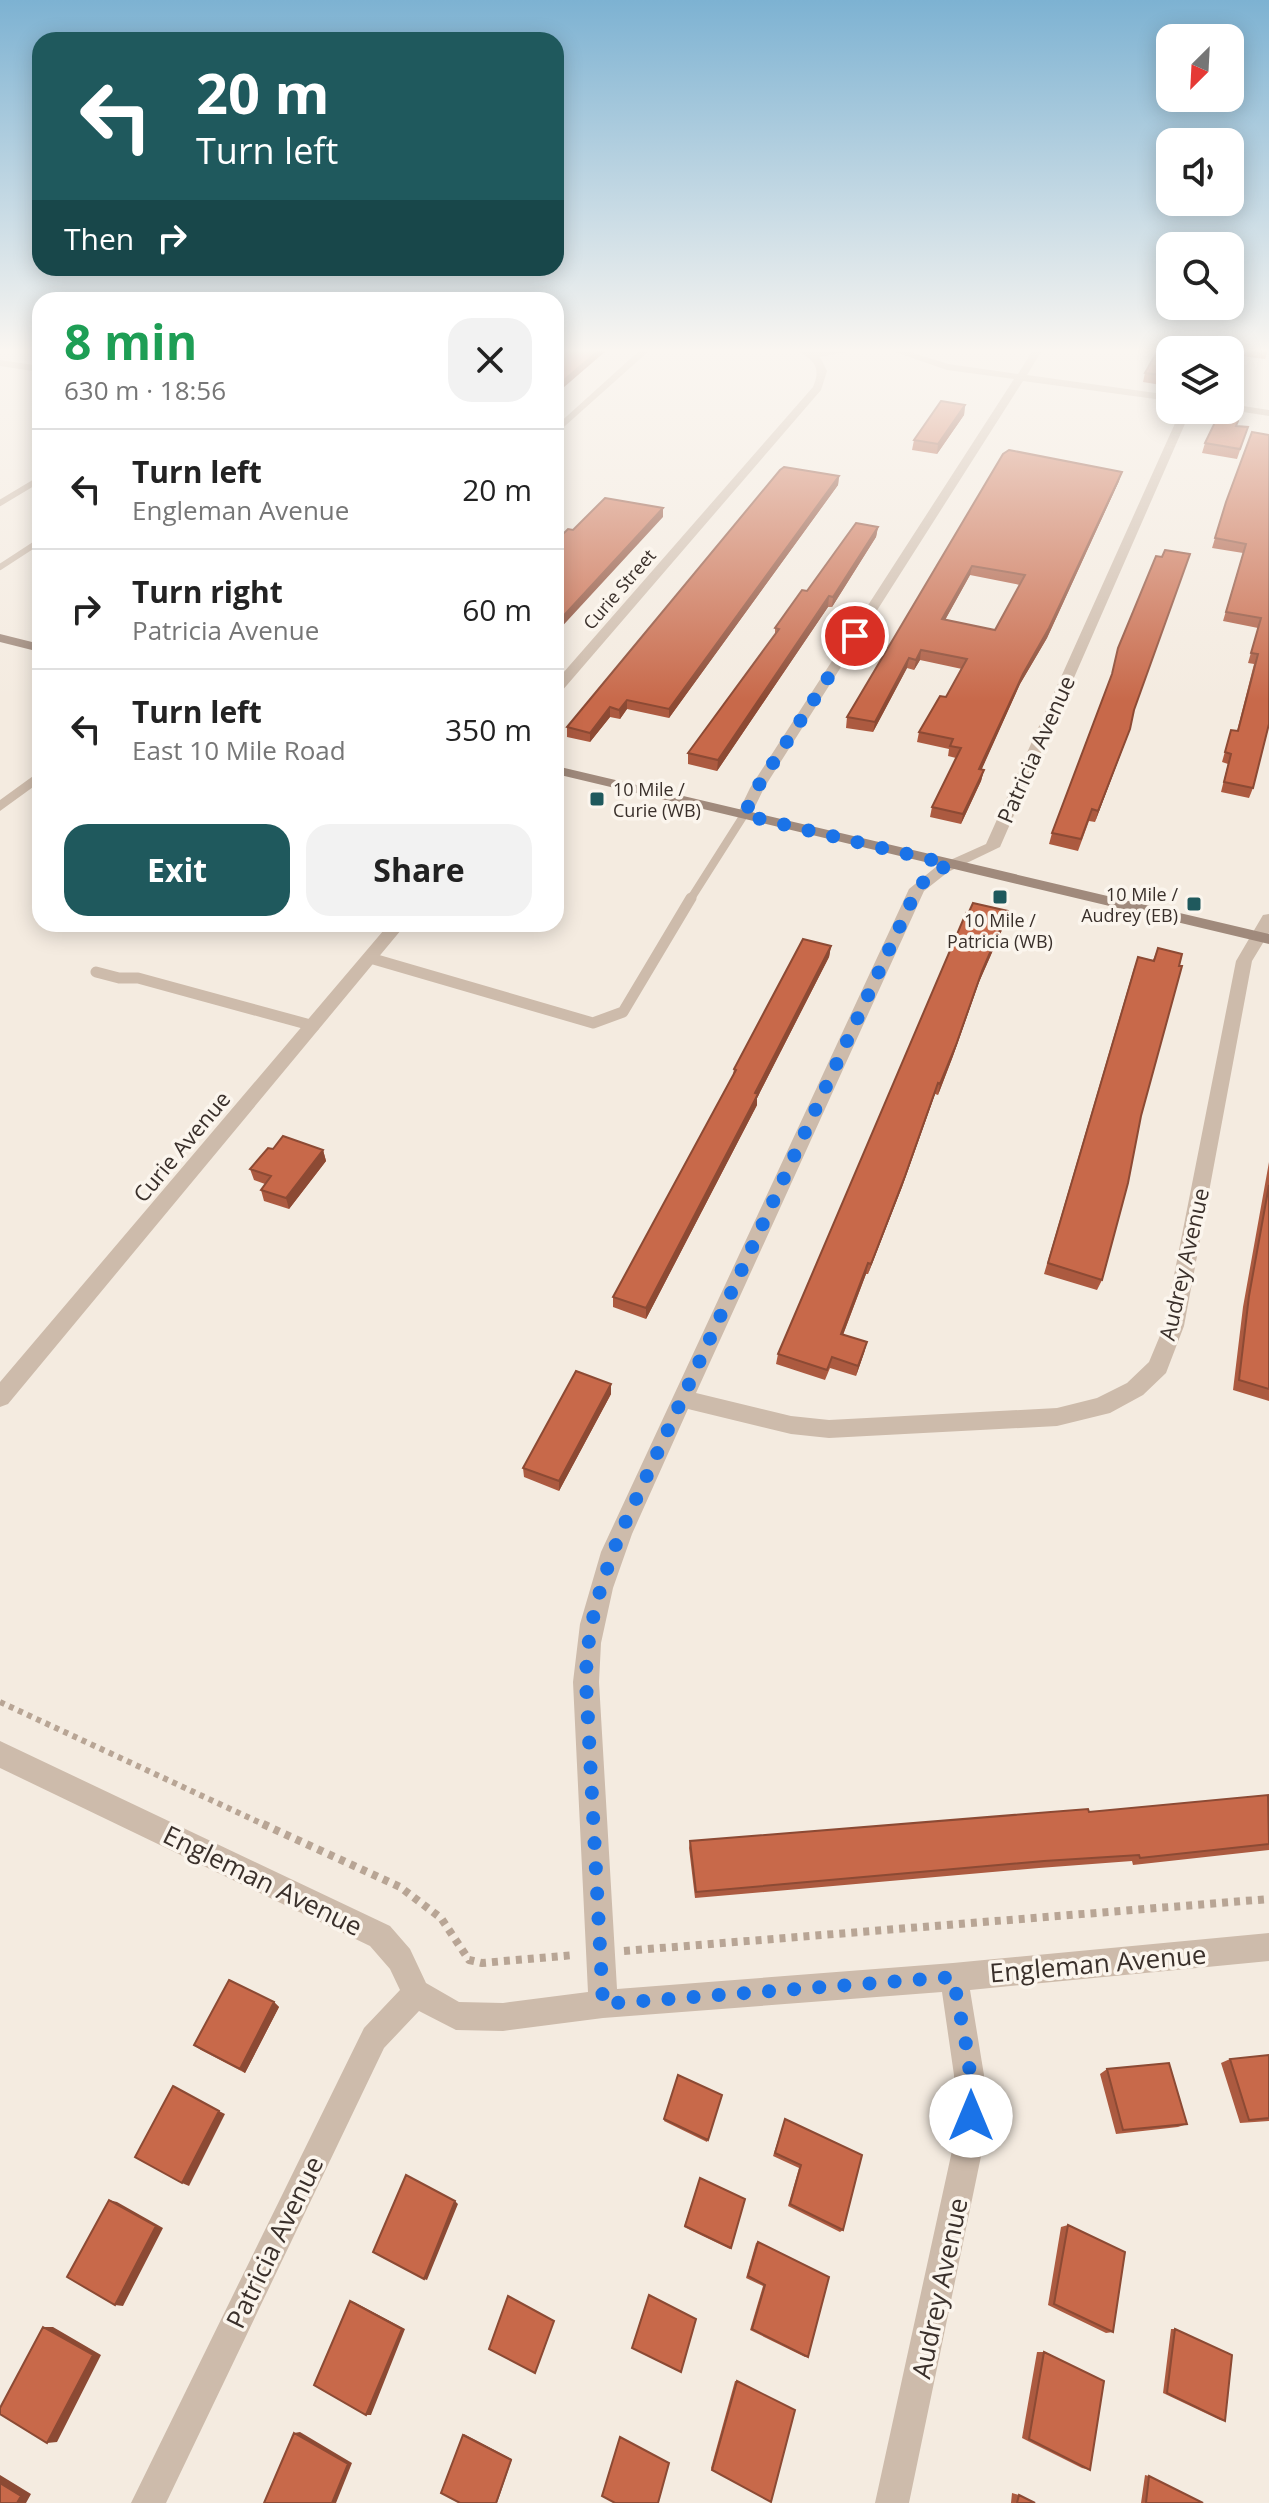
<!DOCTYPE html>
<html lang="en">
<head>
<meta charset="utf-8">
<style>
  :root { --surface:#fff; --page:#f2f2f2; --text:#222; --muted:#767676; --line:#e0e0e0; --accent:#1f595d }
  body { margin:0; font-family:"Open Sans",sans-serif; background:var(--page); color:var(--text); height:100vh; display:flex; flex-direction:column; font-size:30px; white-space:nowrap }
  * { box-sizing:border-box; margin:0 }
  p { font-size:26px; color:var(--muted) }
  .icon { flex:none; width:44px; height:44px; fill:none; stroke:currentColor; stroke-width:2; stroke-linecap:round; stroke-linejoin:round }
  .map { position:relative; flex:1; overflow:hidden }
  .side { position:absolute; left:32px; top:292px; width:532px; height:640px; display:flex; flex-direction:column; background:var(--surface); border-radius:24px; box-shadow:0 4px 20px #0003 }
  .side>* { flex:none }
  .hud { position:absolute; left:32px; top:32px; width:532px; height:244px; border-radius:24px; box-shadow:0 4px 20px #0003; background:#1f595d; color:#fff; overflow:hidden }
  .needle { width:52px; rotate:204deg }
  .controls { position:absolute; left:1156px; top:24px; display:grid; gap:16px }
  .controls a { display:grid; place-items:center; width:88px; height:88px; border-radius:16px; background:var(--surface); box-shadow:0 4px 20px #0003; font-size:40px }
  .pin { position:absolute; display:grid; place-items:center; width:68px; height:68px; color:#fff; margin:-34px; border:4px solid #fff; border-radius:50%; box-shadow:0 2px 8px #0007 }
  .me { position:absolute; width:88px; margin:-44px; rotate:0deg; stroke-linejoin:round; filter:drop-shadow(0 0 6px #0008) }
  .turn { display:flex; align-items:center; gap:28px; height:168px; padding:0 32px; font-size:36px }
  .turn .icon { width:104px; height:104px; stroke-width:2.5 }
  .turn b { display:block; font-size:56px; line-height:68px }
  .then { display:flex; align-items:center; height:76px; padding:0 32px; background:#0003; gap:16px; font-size:30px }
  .round { display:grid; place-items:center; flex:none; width:84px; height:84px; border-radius:24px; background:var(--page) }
  .overview { display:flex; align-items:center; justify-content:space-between; height:136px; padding:0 32px }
  h1 { font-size:48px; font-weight:700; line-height:60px; color:#1e9e55 }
  .primary-button { display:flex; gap:16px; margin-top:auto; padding:16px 32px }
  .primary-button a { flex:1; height:92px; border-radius:24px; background:var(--accent); color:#fff; font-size:32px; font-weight:700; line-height:92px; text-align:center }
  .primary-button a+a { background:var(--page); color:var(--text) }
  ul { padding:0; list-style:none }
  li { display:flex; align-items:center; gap:24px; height:120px; padding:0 32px; border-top:2px solid var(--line) }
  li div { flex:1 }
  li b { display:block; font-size:30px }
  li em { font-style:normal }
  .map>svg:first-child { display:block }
</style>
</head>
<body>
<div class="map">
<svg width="1269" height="2503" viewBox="0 0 1269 2503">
  <rect width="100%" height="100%" fill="#f4ebe0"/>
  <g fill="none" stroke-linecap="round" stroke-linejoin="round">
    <path stroke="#b8a595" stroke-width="6" stroke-dasharray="5 5" stroke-linecap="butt" d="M0,1702L267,1826"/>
    <path stroke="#b8a595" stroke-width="8" stroke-dasharray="6 6" stroke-linecap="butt" d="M263,1824L400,1887L441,1918L469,1960L482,1963L574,1955
      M624,1951L1269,1899"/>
    <path stroke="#cdbbab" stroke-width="6" d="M0,363L40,369
      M0,503L40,479
      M0,567L40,541"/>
    <path stroke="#cdbbab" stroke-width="8" d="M690,900L744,815"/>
    <path stroke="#cdbbab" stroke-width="11" d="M370,958L593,1023L623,1012L691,898
      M96,972L119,978H138L314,1026"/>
    <path fill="#cdbbab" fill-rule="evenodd" d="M640,350H650L556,434V426Z
      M797,350H855L820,357L827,371L821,390L561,692L556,693V681L813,387C822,366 813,360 797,350Z
      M889,350H904L948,364L1018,374L1033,350H1042L1027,375L1170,395V401L1023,381L764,788L751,815L744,819L739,818L737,815L750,788L1014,379L947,370Z
      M1230,404L1269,410V416L1230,410Z
      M1181,410H1191L1000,847L948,872L924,891L696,1393L791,1416L829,1420L1057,1408L1097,1398L1127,1383L1149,1362L1164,1326L1236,961L1263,915L1269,914V933L1252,961L1184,1326L1166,1373L1143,1395L1110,1413L1057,1426L829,1438L791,1434L688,1409L632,1534L613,1588L601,1643L599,1682L617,1989L953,1963L1269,1933V1961L970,1990L984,2075L985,2137L909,2503H875L955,2137L954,2075L942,1992L603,2018L503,2031L456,2030L419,2011L384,2048L166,2503H131L364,2028L400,1990L390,1969L370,1946L0,1768V1741L390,1926L410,1949L426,1983L459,2002L503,2003L588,1992L573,1682L580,1624L601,1552L909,889L937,866L986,844Z
      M40,771V782L0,811V800Z
      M389,924H406L8,1404L0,1407V1382Z"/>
    <path fill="#a08a7c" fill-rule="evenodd" d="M0,634L40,644V652L0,642Z
      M556,766L1269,934V944L556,774Z"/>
  </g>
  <path fill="#ac5a40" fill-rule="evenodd" d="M1170,350V379L1167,386L1143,382L1145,373Z
    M1243,350H1268L1265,359L1242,356Z
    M965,405L964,415L937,454L912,450L914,440Z
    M1236,426L1248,427L1237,459L1202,453L1205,443Z
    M1269,435L1253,788L1249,798L1221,792L1228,764L1222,762L1231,730L1237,731L1254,664L1248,663L1258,628L1223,621L1243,553L1212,548L1226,502Z
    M1003,454L1119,481L1047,638L1020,684L981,770H984L981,781L961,824L930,817L932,807L956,758L948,756L949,749L917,742L919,732L946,697L962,669L920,660L914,670L907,668L873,732L846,728L847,717ZM970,575L1020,585L995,630L945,620Z
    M839,476L838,485L669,718L627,709L620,719L610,717L590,742L567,737V727Z
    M878,527L876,537L832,607H828L717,771L688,764V753L775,635V628L807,591Z
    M1133,714L1126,740L1095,822L1089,821L1078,851L1049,844L1052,833Z
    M1008,911L1005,923L979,982L953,1056L938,1095L935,1094L902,1187L868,1274H866L843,1335L867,1342L864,1353L856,1376L830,1368L825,1380L776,1364L778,1354L968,914Z
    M831,946L829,957L757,1098V1105L646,1319L613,1307V1297L733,1075L734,1069Z
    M1158,948L1141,1116L1102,1280L1097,1290L1044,1274L1134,968L1138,957L1153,960Z
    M273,1149L323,1150L326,1161L289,1209L264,1201L261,1190L265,1184L254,1180L250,1169Z
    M1269,1162V1401L1233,1390L1243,1307Z
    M611,1384V1394L559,1491L524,1477L523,1468Z
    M1269,1796V1850L1133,1865L1132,1861L1039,1868L695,1898L689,1848L690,1841L1089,1812Z
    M274,2002L279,2007L245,2073L201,2050L194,2045Z
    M1269,2055V2121L1240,2123L1221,2063L1230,2059Z
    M1107,2069L1187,2124L1178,2127L1116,2134L1100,2074Z
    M678,2075L722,2095L707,2142L664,2121Z
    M785,2119L843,2230L840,2232L788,2206L799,2168L773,2156Z
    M700,2178L731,2248L730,2249L684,2227Z
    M1068,2225L1113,2332L1106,2333L1048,2305L1061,2227Z
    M758,2242L808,2357H805L750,2330L763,2286L746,2278L756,2243Z
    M1171,2329H1175L1225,2421L1220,2420L1163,2393Z
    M1037,2352H1044L1090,2470L1082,2468L1022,2438Z
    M735,2381H737L712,2470L711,2468Z
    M1145,2475L1149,2476L1203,2503H1141Z
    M1012,2493L1019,2495L1035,2503H1011Z"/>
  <path fill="#8c4a34" d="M599,350H607L556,394V387Z
    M965,405L964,415L937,454L938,444Z
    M1122,472L1119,481L1047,638L1020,684L977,780L979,769L1023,674Z
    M839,476L838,485L669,718V709Z
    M663,508V517L556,633V624Z
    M878,527L876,537L832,607L833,597Z
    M972,566L970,575L940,629L942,619Z
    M829,596L828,607L717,771L718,760Z
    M921,650L920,660L914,670L916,660Z
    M909,658L907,668L873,732L875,722Z
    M627,700V709L620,719L619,710Z
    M610,707V717L590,742V733Z
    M1130,729L1126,740L1095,822L1098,811Z
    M984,770L981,781L961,824L963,814Z
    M1008,911L1005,923L979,982L953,1056L938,1095L940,1084L982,971Z
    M831,946L829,957L757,1098V1105L646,1319V1308Z
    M938,1083L935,1094L902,1187L868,1274L871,1264Z
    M323,1150L326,1161L289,1209L286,1198Z
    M868,1263L866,1274L839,1345L841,1334Z
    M867,1342L864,1353L856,1376L858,1366Z
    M611,1384V1394L559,1491V1481Z
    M274,2002L279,2007L245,2073L240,2069Z
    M219,2111L225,2114L189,2186L182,2183Z
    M109,2200L117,2202L163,2228L123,2306L115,2305Z
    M455,2201L458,2204L427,2280L424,2279Z
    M350,2301L354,2302L405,2329L371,2415H366Z
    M43,2327H53L101,2355L57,2442L47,2443Z
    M300,2432L352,2463L336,2503H332L294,2433Z
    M464,2434L512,2459L497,2503L463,2435Z
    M0,2475L31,2494L26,2503H17L0,2483Z"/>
  <path fill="#c8694a" stroke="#8c4a34" stroke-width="2" fill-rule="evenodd" d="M556,350H599L556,387Z
    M1158,350H1170L1169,376L1145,373Z
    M941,401L965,405L938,444L914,440Z
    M1217,418L1238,421L1236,426L1248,427L1240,449L1205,443Z
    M1252,432L1269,435V724L1253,788L1224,782L1231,754L1225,752L1231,730L1238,731L1258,654L1251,653L1261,618L1226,612L1246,544L1215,538L1226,502Z
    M1009,450L1122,472L1049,628L1023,674L979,769L984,770L963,814L932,807L961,748L950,746L953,739L919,732L940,696L946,697L967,659L921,650L916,660L909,658L875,722L847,717L1003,454ZM972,566L1025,575L995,630L942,619Z
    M784,467L839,476L669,709L627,700L619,710L610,707L590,733L567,727L780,470Z
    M605,498L663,508L556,624V541L568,529L573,530Z
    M856,523L878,527L833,597L829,596L718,760L688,753L779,629L775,628L802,590L807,591Z
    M1165,550L1190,554L1134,710L1130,729L1098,811L1092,809L1081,839L1052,833L1112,674L1118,648L1156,556L1162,557Z
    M973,903L1008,911L982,971L956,1045L940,1084L938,1083L905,1176L871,1264L868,1263L841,1334L867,1342L858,1366L832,1357L827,1370L778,1354L966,913L968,914Z
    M803,939L831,946L755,1093L758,1094L646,1308L613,1297L736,1070L734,1069Z
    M1158,948L1182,954L1179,966H1182L1141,1116L1128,1183L1102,1280L1048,1263L1138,957L1154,961Z
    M283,1136L323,1150L286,1198L261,1190L271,1176L250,1169L268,1148L273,1149Z
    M1269,1185V1389L1239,1380L1249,1296Z
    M576,1371L611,1384L559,1481L523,1468Z
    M1268,1795L1269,1844L1140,1858L1139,1855L1044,1861L696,1892L690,1841L1088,1809L1089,1812Z
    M229,1980L274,2002L240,2069L194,2045Z
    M1269,2055V2118L1249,2120L1230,2059Z
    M1169,2063L1187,2124L1123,2130L1107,2069Z
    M678,2075L722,2095L708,2140L664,2119Z
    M173,2086L219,2111L182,2183L135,2157Z
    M785,2119L862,2155L843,2230L790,2204L801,2165L775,2153Z
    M406,2175L455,2201L424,2279L373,2252Z
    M700,2178L745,2199L731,2248L685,2226Z
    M109,2200L156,2226L115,2305L67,2277Z
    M1068,2225L1125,2252L1113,2332L1054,2304Z
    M758,2242L829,2277L808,2357L752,2329L765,2285L748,2276Z
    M649,2295L696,2319L681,2372L632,2348Z
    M508,2296L554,2321L535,2373L489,2349Z
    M350,2301L402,2329L366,2415L314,2385Z
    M43,2327L93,2355L47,2443L0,2414V2408Z
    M1175,2329L1232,2355L1225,2421L1167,2393Z
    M1044,2352L1104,2381L1090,2470L1029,2439Z
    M737,2381L795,2410L771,2502L712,2470Z
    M294,2433L348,2464L332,2503H264Z
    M463,2435L511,2460L496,2503H460L441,2493Z
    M620,2437L669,2463L658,2503H615L602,2496Z
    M1149,2476L1203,2503H1146Z
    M0,2483L21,2496L17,2503H0Z
    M1019,2495L1035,2503H1017Z"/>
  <linearGradient id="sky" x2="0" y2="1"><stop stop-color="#7db2d2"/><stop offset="0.5" stop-color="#faf6f1"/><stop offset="1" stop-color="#faf6f1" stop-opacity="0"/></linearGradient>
  <rect width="1269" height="701" fill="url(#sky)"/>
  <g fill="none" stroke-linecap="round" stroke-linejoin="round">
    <path stroke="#1a73e8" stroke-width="14" stroke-dasharray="0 25.2" d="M855,636L757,788L744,815L949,864L928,877L917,889L620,1534C601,1583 586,1628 586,1682L603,2004L953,1977L969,2060L971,2116"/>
  </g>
  <g fill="#1f595d" stroke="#fbf5ed" stroke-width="3">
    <rect x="589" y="791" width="16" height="16" rx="4"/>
    <rect x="992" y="889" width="16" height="16" rx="4"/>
    <rect x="1186" y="896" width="16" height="16" rx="4"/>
  </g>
  <g text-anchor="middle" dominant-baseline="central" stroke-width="7" stroke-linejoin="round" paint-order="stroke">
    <g font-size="18" fill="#3a302b" stroke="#fbf5ed">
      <text transform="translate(619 589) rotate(-49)">Curie Street</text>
    </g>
    <g font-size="18" fill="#3a302b" stroke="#fbf5ed" text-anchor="start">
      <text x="613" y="789">10 Mile /<tspan x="613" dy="21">Curie (WB)</tspan></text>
      <text x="1178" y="894" text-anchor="end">10 Mile /<tspan x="1178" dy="21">Audrey (EB)</tspan></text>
      <text x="1000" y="920" text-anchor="middle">10 Mile /<tspan x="1000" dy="21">Patricia (WB)</tspan></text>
    </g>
    <g font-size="22" fill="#3a302b" stroke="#fbf5ed">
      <text transform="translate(1035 749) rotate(-66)">Patricia Avenue</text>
      <text transform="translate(181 1146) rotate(-50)">Curie Avenue</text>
      <text transform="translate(1183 1264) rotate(-77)">Audrey Avenue</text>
    </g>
    <g font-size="26" fill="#3a302b" stroke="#fbf5ed">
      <text transform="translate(263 1880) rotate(26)">Engleman Avenue</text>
      <text transform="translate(1098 1963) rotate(-5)">Engleman Avenue</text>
      <text transform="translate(274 2242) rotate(-64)">Patricia Avenue</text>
      <text transform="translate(939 2288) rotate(-78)">Audrey Avenue</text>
    </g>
  </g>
</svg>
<div class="controls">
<a><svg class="needle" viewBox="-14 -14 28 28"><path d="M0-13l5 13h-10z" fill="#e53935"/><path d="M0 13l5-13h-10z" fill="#767676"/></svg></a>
<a><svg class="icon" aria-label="sound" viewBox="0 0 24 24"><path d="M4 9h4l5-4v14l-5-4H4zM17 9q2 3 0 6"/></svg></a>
<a><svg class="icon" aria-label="search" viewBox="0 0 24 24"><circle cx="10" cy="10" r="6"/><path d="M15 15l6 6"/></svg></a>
<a><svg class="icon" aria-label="layers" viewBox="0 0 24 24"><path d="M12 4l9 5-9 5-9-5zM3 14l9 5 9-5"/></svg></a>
</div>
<div class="pin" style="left:855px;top:636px;background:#d93025"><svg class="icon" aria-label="arrive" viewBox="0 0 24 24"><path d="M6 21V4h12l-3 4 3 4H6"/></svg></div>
<svg class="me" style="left:971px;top:2116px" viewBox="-20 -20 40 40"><circle r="19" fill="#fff"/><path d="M0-13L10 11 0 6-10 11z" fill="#1a73e8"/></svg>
<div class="hud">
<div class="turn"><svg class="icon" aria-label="left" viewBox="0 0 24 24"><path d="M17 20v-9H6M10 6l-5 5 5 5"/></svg><div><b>20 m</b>Turn left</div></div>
<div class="then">Then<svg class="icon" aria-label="right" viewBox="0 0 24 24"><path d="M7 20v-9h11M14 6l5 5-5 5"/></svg></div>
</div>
<section class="side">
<div class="overview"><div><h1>8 min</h1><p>630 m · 18:56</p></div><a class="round"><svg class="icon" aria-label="close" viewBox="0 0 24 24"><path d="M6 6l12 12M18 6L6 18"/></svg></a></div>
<ul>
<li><svg class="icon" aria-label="left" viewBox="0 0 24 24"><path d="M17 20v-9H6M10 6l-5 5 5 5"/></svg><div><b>Turn left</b><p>Engleman Avenue</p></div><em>20 m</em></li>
<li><svg class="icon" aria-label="right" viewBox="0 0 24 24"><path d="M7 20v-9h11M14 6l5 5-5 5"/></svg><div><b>Turn right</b><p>Patricia Avenue</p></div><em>60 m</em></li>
<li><svg class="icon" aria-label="left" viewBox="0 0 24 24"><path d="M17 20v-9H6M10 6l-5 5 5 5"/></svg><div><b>Turn left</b><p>East 10 Mile Road</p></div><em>350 m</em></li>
</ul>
<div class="primary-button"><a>Exit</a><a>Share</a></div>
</section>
</div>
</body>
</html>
